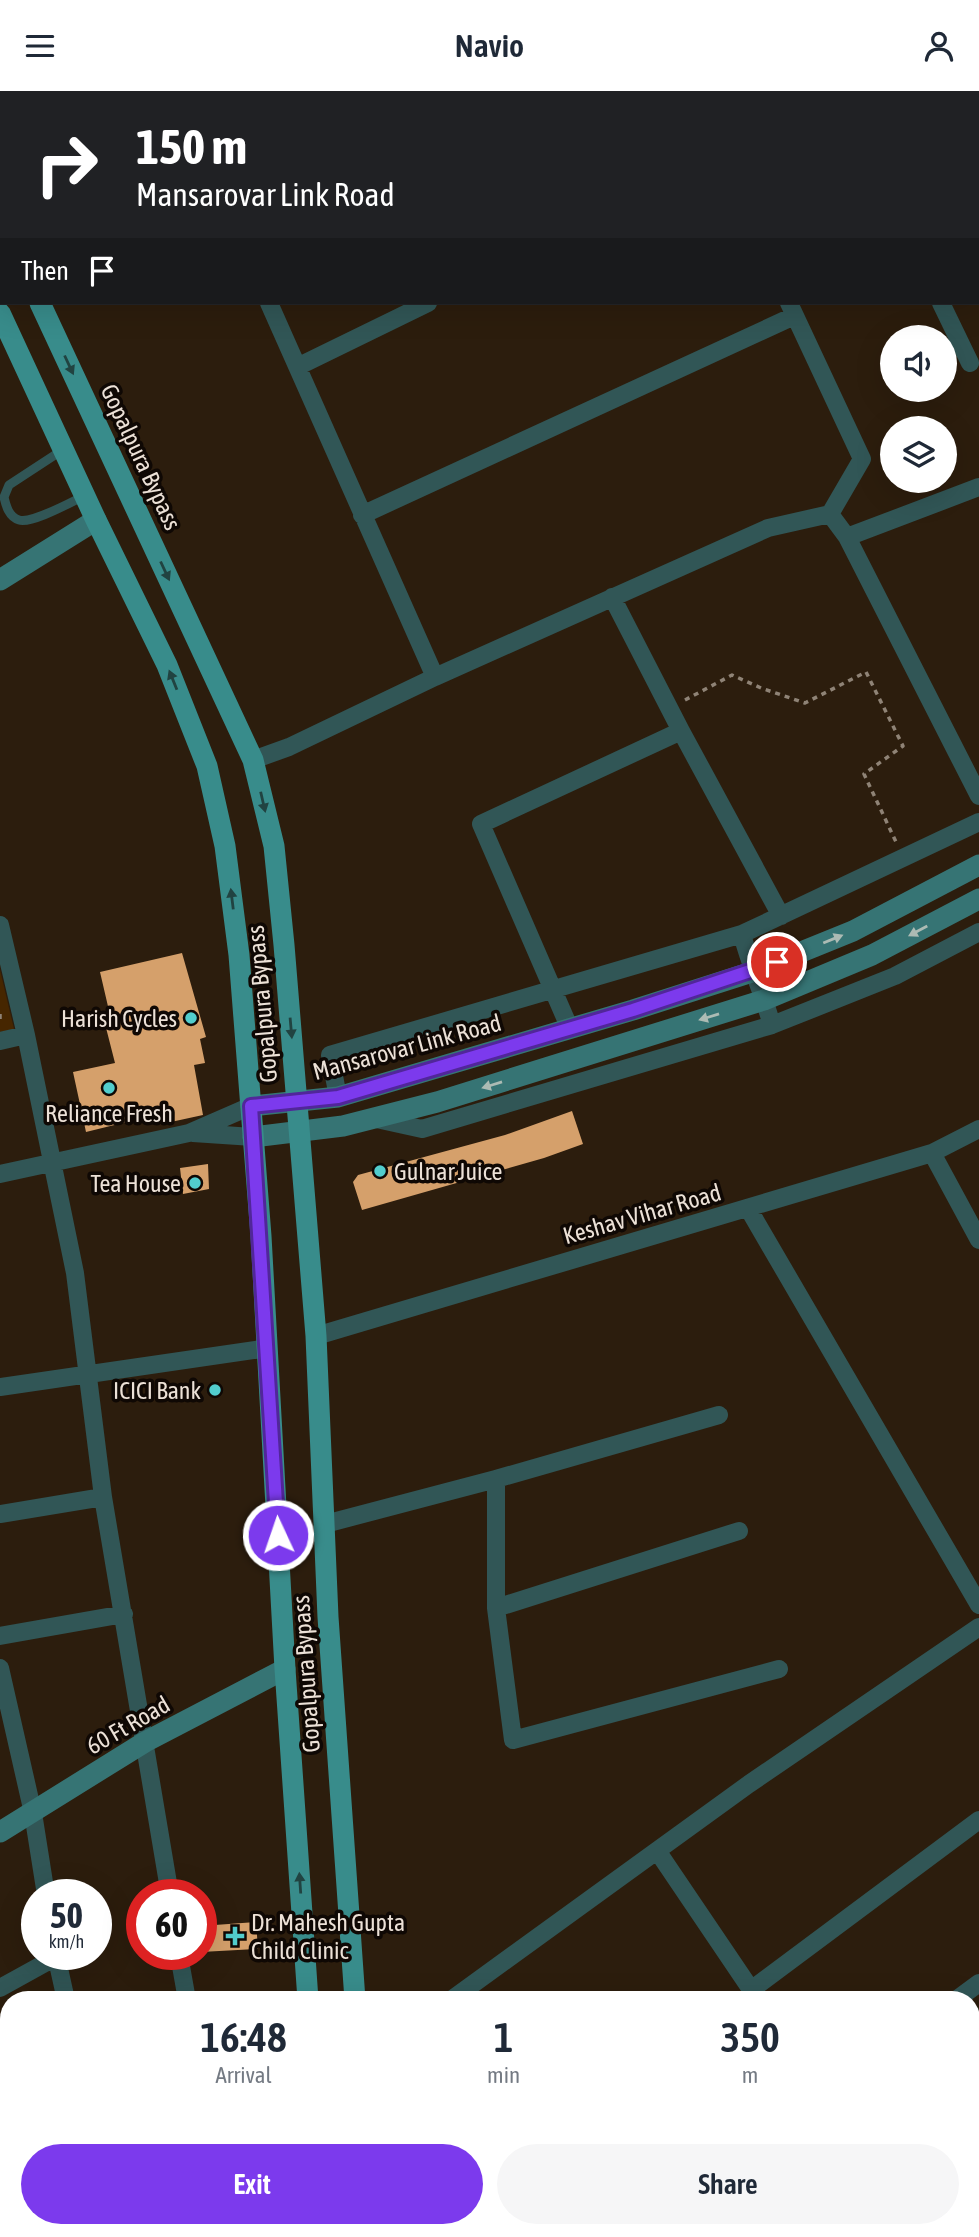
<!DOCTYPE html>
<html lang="en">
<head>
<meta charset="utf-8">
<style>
  :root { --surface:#fff; --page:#f6f6f7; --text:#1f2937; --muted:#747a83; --accent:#7c3aed }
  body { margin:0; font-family:"Asap Condensed",sans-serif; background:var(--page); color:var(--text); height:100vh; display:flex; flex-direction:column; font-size:26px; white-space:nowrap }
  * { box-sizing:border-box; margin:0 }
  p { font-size:23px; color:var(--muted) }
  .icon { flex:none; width:38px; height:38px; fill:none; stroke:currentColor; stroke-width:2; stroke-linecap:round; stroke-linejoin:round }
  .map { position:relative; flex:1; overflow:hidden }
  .details { position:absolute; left:0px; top:1900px; width:980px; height:247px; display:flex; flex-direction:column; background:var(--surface); border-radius:28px 28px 0 0; box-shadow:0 7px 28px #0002 }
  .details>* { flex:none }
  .guide { position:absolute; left:0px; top:0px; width:980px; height:214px; box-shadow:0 7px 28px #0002; background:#202124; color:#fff; overflow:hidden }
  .controls { position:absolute; left:880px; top:234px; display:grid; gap:14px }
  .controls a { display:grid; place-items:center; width:77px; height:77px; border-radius:50%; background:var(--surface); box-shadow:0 7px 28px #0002; font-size:35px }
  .speed { position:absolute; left:21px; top:1788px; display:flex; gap:14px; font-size:35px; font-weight:700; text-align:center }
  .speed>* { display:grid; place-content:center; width:91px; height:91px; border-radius:50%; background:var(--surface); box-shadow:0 7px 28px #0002; line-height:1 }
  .speed small { font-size:18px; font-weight:400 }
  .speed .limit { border:10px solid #d22; background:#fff; color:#111 }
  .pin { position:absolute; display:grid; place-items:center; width:60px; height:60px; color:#fff; margin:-30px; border:4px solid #fff; border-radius:50%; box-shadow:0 2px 7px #0007 }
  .me { position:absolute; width:77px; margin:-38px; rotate:357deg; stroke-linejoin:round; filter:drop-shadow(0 0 5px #0008) }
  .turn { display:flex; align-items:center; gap:24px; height:147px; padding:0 21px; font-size:32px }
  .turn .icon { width:91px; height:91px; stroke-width:2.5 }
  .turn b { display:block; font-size:49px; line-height:60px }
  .then { display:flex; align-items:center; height:66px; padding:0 21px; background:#0003; gap:14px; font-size:26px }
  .eta { display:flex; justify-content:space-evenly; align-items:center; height:119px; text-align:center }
  .eta b { font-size:42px; font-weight:600; line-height:49px }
  .action { display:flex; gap:14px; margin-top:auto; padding:14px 21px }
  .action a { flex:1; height:80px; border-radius:42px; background:var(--accent); color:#fff; font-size:28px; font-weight:600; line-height:80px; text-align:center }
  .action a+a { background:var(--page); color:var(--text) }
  header { display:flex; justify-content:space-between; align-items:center; height:91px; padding:0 21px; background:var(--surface); font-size:32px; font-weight:600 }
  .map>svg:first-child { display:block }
</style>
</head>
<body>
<header><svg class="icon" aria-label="menu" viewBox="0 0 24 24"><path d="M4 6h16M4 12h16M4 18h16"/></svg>Navio<svg class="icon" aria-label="person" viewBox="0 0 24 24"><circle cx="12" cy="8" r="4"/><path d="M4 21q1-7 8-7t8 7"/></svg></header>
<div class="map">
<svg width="979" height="2146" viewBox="0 0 979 2146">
  <rect width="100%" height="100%" fill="#2c1d0d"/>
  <path fill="#462600" d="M0,879L14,938L0,941Z"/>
  <path fill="#d5a06b" d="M182,862L206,946L200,948L205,972L194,974L203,1024L157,1034L155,1024L86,1041L73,981L115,972L103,925L110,924L100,881Z
    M572,1020L583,1053L544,1067L362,1119L353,1091L358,1084L505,1044Z
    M208,1073L209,1098L183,1103L180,1077Z
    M256,1831L258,1858L201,1861V1835Z"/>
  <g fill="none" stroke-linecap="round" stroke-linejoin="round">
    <path stroke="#8f8376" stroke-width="3.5" stroke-dasharray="5 5" stroke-linecap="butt" d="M685,609L732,584L761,597L805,612L866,581L903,655L864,683L897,753
      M0,923V928"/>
    <path stroke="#315656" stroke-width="9" d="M64,358L9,394L4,406C6,415 9,426 19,429C32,433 71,411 84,405"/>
    <path stroke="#315656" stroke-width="18" d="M173,0V2
      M314,0L315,2
      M551,0V2
      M698,0V2
      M966,0L971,2
      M480,2L484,0
      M978,203H979
      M269,212L435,586
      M941,212L970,272
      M299,275L428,212
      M830,423L847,446L979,705
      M362,424L794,225
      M847,446L979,396
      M612,506L681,640L781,825
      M253,669L289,656L435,586L768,437L830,423L862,368L789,212
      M0,834L26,944L75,1182L103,1406L170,1804
      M742,843C750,874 763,903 772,934
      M570,938L481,733L681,640
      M0,950L26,944
      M338,1006L330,964L742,843L979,731
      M372,1027L422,1038L772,934L895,885L979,841
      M193,1042L253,1046
      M932,1062L979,1149
      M0,1083L189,1042L251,1015
      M748,1117L979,1514
      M316,1245L932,1062L979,1038
      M0,1296L268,1257
      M0,1423L103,1406
      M325,1433L496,1388
      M739,1440L496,1517L513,1649L779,1578
      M496,1517V1388L719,1324
      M0,1545L124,1523
      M0,1577L33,1722L46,1804
      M658,1761L758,1909
      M56,1864L66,1909
      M179,1864L187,1909
      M0,1897L56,1866
      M751,1899L979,1729
      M451,1909L749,1693L979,1536
      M956,1909L979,1892
      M971,2042L979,2036
      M0,2045L9,2043
      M102,2138L103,2146
      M525,2138L526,2146
      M642,2138L643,2146
      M913,2138L918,2146
      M855,2146L867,2138"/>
    <path stroke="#367474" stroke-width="21" d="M0,489L96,429
      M251,1015L338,1006L633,919L752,881L853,840L979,774
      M253,1046L343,1035L437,1011L764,909L872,864L979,808
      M0,1741L145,1651L285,1578"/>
    <path stroke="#388c8b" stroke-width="21" d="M0,124L2,128
      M40,212L253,669L274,755L284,854L316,1245L328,1526L355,1909
      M0,222L96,429L167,574L207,675L225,755L239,864L261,1145L285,1578L308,1909
      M325,2138L326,2146
      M370,2138L371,2146"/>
  </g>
  <defs><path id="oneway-solid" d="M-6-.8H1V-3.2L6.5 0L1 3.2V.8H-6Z" transform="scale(1.75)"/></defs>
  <g fill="#214341">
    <use href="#oneway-solid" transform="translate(69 274) rotate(65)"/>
    <use href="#oneway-solid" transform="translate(165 480) rotate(65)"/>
    <use href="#oneway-solid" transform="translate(173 589) rotate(-112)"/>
    <use href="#oneway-solid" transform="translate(263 711) rotate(77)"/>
    <use href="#oneway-solid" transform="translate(232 808) rotate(-97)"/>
    <use href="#oneway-solid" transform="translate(291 937) rotate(85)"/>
    <use href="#oneway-solid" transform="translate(300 1792) rotate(-94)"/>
  </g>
  <g fill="#acbbb4">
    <use href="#oneway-solid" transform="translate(918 840) rotate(152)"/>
    <use href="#oneway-solid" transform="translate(833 848) rotate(-22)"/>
    <use href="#oneway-solid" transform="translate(709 926) rotate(163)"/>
    <use href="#oneway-solid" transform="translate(492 994) rotate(163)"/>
  </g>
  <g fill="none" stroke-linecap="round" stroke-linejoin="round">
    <defs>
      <path id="route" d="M278,1444L251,1015L338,1006L633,919L777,871"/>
    </defs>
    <use href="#route" stroke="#51269a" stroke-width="18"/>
    <use href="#route" stroke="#7c3aed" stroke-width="12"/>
  </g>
  <g fill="#52cdcd" stroke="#0f0804" stroke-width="2.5">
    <circle cx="191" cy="927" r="7"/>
    <circle cx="109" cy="997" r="7"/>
    <circle cx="380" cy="1080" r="7"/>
    <circle cx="195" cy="1092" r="7"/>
    <circle cx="215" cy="1299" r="7"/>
    <path d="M231.5 1834.5h7v7h7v7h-7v7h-7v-7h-7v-7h7z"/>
  </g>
  <g text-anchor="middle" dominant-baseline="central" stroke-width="7" stroke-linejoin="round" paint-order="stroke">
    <g font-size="24" fill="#ece1d7" stroke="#0f0804">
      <text transform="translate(141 366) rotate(65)">Gopalpura Bypass</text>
      <text transform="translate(262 913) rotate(-95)">Gopalpura Bypass</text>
      <text transform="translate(407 956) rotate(-15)">Mansarovar Link Road</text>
      <text transform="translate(642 1123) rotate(-16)">Keshav Vihar Road</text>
      <text transform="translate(306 1583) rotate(-94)">Gopalpura Bypass</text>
      <text transform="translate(128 1634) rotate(-30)">60 Ft Road</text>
    </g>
    <g font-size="24" fill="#ece1d7" stroke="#0f0804" text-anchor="end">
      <text x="177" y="927">Harish Cycles</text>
      <text x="109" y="1022" text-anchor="middle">Reliance Fresh</text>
      <text x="394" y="1080" text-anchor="start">Gulnar Juice</text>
      <text x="181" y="1092">Tea House</text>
      <text x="201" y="1299">ICICI Bank</text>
      <text x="251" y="1831" text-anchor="start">Dr. Mahesh Gupta<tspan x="251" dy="28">Child Clinic</tspan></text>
    </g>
  </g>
</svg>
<div class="controls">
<a><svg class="icon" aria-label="sound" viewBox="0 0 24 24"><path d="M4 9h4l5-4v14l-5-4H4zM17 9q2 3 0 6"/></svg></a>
<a><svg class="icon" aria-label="layers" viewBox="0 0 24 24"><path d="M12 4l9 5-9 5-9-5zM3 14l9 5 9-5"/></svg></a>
</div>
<div class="speed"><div>50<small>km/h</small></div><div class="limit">60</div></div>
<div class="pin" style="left:777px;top:871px;background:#d93025"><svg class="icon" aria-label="arrive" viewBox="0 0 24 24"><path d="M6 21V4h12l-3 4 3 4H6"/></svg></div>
<svg class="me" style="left:278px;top:1444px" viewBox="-20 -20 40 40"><circle r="17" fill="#7c3aed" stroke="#fff" stroke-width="3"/><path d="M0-11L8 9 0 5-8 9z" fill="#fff"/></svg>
<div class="guide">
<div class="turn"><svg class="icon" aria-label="right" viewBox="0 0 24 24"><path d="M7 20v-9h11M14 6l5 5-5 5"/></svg><div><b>150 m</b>Mansarovar Link Road</div></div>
<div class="then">Then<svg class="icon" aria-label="arrive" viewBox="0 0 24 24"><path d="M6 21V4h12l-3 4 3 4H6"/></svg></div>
</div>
<section class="details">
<div class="eta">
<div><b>16:48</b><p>Arrival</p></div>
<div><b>1</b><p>min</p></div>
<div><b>350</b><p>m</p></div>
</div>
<div class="action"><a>Exit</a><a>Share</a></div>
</section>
</div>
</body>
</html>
